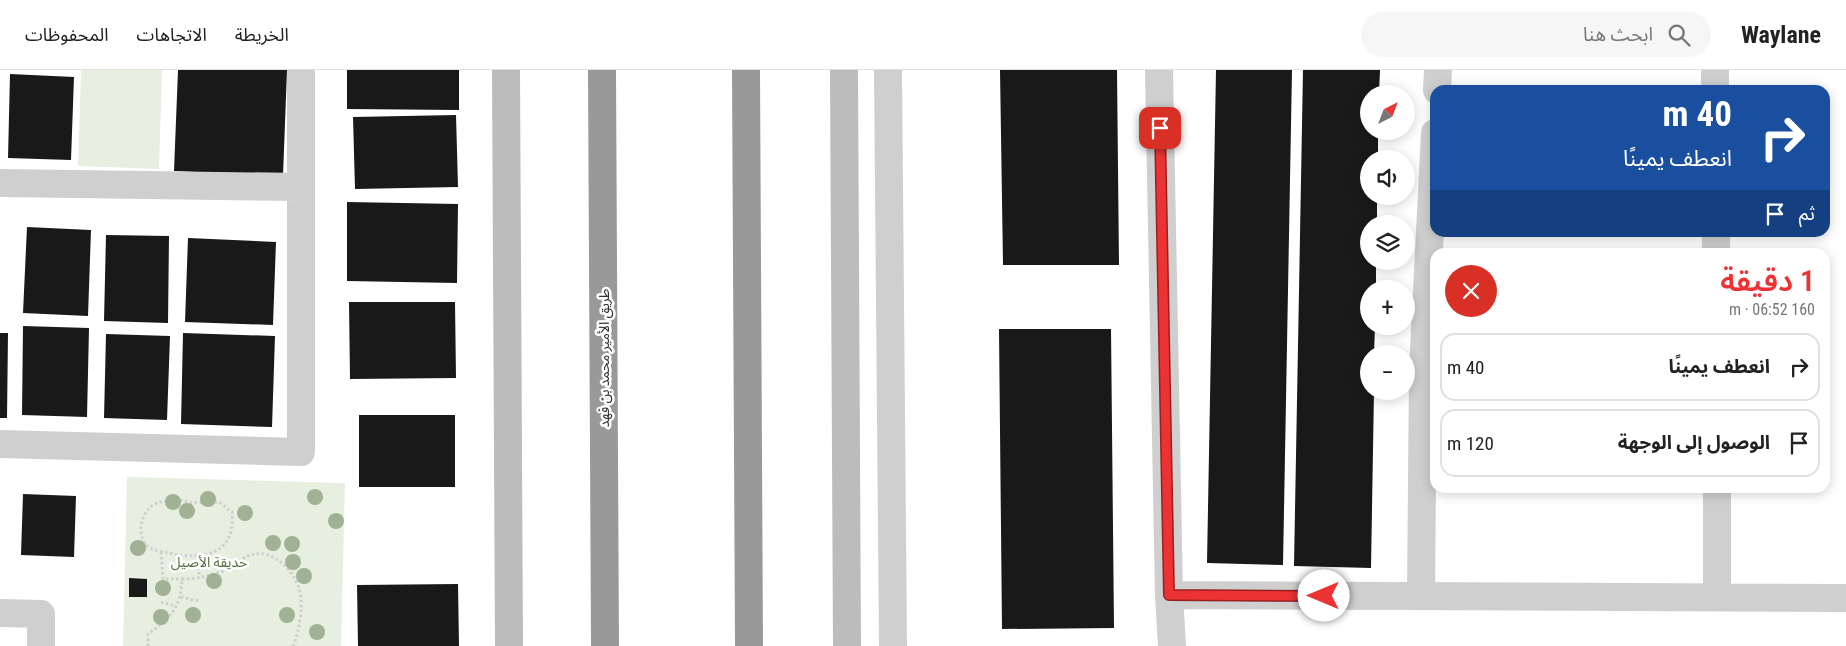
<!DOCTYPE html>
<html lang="ar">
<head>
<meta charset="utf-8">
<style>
  :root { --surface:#fff; --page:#f6f6f6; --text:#222; --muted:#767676; --line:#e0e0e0; --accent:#ec3233 }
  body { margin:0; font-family:"Roboto Condensed","Noto Sans Arabic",sans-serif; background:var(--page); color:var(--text); direction:rtl; height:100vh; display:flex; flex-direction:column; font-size:19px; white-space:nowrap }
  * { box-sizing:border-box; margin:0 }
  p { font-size:16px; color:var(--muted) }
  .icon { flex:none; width:28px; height:28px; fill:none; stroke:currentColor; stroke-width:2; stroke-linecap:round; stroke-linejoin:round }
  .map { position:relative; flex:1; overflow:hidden; direction:ltr }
  .panel { position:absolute; left:1430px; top:178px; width:400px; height:245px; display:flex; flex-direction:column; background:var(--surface); border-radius:15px; box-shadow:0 2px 12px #0003; direction:rtl }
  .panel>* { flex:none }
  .top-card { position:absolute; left:1430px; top:15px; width:400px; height:152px; border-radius:15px; box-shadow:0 2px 12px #0003; direction:rtl; background:#1a4fa0; color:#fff; overflow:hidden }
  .needle { width:32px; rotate:42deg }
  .tools { position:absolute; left:1360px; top:15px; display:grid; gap:10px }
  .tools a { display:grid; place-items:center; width:55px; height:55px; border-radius:50%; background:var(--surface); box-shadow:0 2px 12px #0003; font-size:25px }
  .pin { position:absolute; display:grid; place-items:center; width:42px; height:42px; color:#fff; margin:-21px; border-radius:10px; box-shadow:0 2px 8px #0006 }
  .me { position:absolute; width:55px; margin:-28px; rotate:270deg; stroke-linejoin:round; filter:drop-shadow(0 0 4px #0008) }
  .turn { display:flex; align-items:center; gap:18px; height:105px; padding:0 15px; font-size:22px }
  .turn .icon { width:65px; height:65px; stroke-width:2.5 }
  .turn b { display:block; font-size:35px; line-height:42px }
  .then { display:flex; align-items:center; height:48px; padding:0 15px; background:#0003; gap:10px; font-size:19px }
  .round { display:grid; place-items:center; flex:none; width:52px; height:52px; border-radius:26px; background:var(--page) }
  .headline { display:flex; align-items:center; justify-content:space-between; height:85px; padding:0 15px }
  h1 { font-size:30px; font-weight:600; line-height:38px; color:var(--accent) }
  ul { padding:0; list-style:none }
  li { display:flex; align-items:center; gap:15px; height:68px; margin:0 10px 8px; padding:0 5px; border:2px solid var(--line); border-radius:15px }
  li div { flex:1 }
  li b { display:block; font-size:19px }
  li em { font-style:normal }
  header { display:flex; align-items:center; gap:30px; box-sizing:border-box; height:70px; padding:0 25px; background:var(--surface); border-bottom:1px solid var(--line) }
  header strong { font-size:24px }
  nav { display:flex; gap:28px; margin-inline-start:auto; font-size:18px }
  .search { width:350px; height:45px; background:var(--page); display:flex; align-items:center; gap:12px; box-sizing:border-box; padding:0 18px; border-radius:28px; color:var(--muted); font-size:19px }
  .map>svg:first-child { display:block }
</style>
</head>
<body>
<header>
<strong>Waylane</strong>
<div class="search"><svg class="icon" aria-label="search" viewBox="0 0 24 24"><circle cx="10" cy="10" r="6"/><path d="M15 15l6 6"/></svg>ابحث هنا</div>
<nav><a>الخريطة</a><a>الاتجاهات</a><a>المحفوظات</a></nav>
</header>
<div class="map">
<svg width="1846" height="576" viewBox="0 0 1846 576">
  <rect width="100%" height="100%" fill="#fff"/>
  <path fill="#e7efe1" d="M81,0H162L159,99L78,96Z
    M127,407L345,413L341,576H123Z"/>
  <path fill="#191919" d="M178,0H287L283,106L174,101Z
    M347,0H459V40L347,39Z
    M1000,0H1117L1119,195H1003Z
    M1216,0H1292L1283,495L1207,493Z
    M1303,0H1380L1379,24H1369V61H1378V89H1369V126H1377V154H1369V191H1376V219H1369V256H1375L1374,284H1369V321H1374L1371,498L1294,496Z
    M10,4L74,7L71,90L8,88Z
    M456,45L458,117L355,119L353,47Z
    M347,132L458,134L457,213L347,211Z
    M27,157L91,160L88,246L23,243Z
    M106,165L169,166L168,253L104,251Z
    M188,168L276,172L273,255L185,252Z
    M349,232H455L456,308L350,309Z
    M23,256L89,258L87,347L22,345Z
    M999,259H1111L1114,558L1002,559Z
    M0,263H8L7,348H0Z
    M183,263L275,266L272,357L181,354Z
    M106,264L170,266L167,350L104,348Z
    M359,345H455V417H359Z
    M23,424L76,426L74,487L21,485Z
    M129,508L147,509V527H129Z
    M458,514L459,576H358L357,515Z"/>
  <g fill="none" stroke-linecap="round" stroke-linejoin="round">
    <path stroke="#cfcfcf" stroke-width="3" stroke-dasharray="2.5 2.5" stroke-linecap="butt" d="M180,430L191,433L219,432L232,442C236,484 204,491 169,483C163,482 152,480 147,476C136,464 141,443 153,435C161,430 171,431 180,430Z
      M161,482L163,509H182
      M199,487V508
      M181,527L199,531
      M161,532L176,536
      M148,576V564C170,549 181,537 182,509C194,510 211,505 223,501C231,498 238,491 246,487C267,476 288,494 297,513C305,530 300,560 293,576"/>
    <path stroke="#cfcfcf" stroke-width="28" d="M888,0L893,576
      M1159,0L1169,525
      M1715,0V20
      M1437,20L1438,0
      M0,113L301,117
      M1716,162V182
      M0,374L301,382V0
      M1717,418V527
      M1421,526L1423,300L1435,63
      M0,543L41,544V576
      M1172,576L1169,525L1846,528"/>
    <path stroke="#bcbcbc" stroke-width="28" d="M506,0L509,576
      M844,0L847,576"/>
    <path stroke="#999" stroke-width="28" d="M602,0L605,576
      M746,0L749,576"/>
  </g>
  <g fill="#a0b194">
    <circle cx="315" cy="427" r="8"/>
    <circle cx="208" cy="429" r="8"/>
    <circle cx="173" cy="432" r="8"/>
    <circle cx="187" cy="441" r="8"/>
    <circle cx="245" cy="443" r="8"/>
    <circle cx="336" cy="451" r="8"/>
    <circle cx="273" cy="473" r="8"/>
    <circle cx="292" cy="474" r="8"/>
    <circle cx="138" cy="478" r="8"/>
    <circle cx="293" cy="492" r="8"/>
    <circle cx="304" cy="506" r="8"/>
    <circle cx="214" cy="511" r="8"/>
    <circle cx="163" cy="518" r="8"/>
    <circle cx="193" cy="545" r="8"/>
    <circle cx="287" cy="545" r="8"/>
    <circle cx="161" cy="547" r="8"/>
    <circle cx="317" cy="562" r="8"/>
  </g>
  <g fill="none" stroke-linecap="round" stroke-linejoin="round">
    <defs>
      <path id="route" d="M1160,58L1169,525L1324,526"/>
    </defs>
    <use href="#route" stroke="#992021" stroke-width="12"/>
    <use href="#route" stroke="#ec3233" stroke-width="9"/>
  </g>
  <g text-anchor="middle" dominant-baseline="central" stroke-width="5" stroke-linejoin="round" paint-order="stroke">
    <g font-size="14" fill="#323232" stroke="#fff">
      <text transform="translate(604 288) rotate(-90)">طريق الأمير محمد بن فهد</text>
    </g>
    <g font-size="14" fill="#52713d" stroke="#fff">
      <text x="209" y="492">حديقة الأصيل</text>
    </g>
  </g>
</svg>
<div class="tools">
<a><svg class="needle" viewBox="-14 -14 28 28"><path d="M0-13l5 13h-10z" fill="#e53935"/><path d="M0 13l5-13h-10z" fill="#767676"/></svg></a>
<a><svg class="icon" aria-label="sound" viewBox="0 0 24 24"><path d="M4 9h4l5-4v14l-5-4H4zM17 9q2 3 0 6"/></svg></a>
<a><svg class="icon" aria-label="layers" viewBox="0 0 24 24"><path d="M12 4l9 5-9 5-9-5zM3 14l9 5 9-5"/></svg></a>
<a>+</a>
<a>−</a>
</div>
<div class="pin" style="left:1160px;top:58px;background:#d93025"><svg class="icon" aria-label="arrive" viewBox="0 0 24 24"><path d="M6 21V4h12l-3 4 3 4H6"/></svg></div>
<svg class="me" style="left:1324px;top:526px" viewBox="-20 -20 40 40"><circle r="19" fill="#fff"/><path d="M0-13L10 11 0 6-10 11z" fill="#ec3233"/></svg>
<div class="top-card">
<div class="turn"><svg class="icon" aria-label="right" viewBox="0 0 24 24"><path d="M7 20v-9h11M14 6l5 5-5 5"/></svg><div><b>40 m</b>انعطف يمينًا</div></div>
<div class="then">ثم<svg class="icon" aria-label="arrive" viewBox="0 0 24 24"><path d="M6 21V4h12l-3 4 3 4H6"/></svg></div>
</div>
<section class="panel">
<div class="headline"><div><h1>1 دقيقة</h1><p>160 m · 06:52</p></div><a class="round" style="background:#d93025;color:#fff"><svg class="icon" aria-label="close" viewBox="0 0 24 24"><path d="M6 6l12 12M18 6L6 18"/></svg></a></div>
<ul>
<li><svg class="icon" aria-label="right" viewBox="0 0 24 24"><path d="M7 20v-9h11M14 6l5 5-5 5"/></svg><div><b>انعطف يمينًا</b></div><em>40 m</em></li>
<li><svg class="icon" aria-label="arrive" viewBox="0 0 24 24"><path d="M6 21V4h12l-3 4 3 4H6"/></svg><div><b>الوصول إلى الوجهة</b></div><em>120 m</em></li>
</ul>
</section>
</div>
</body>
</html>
